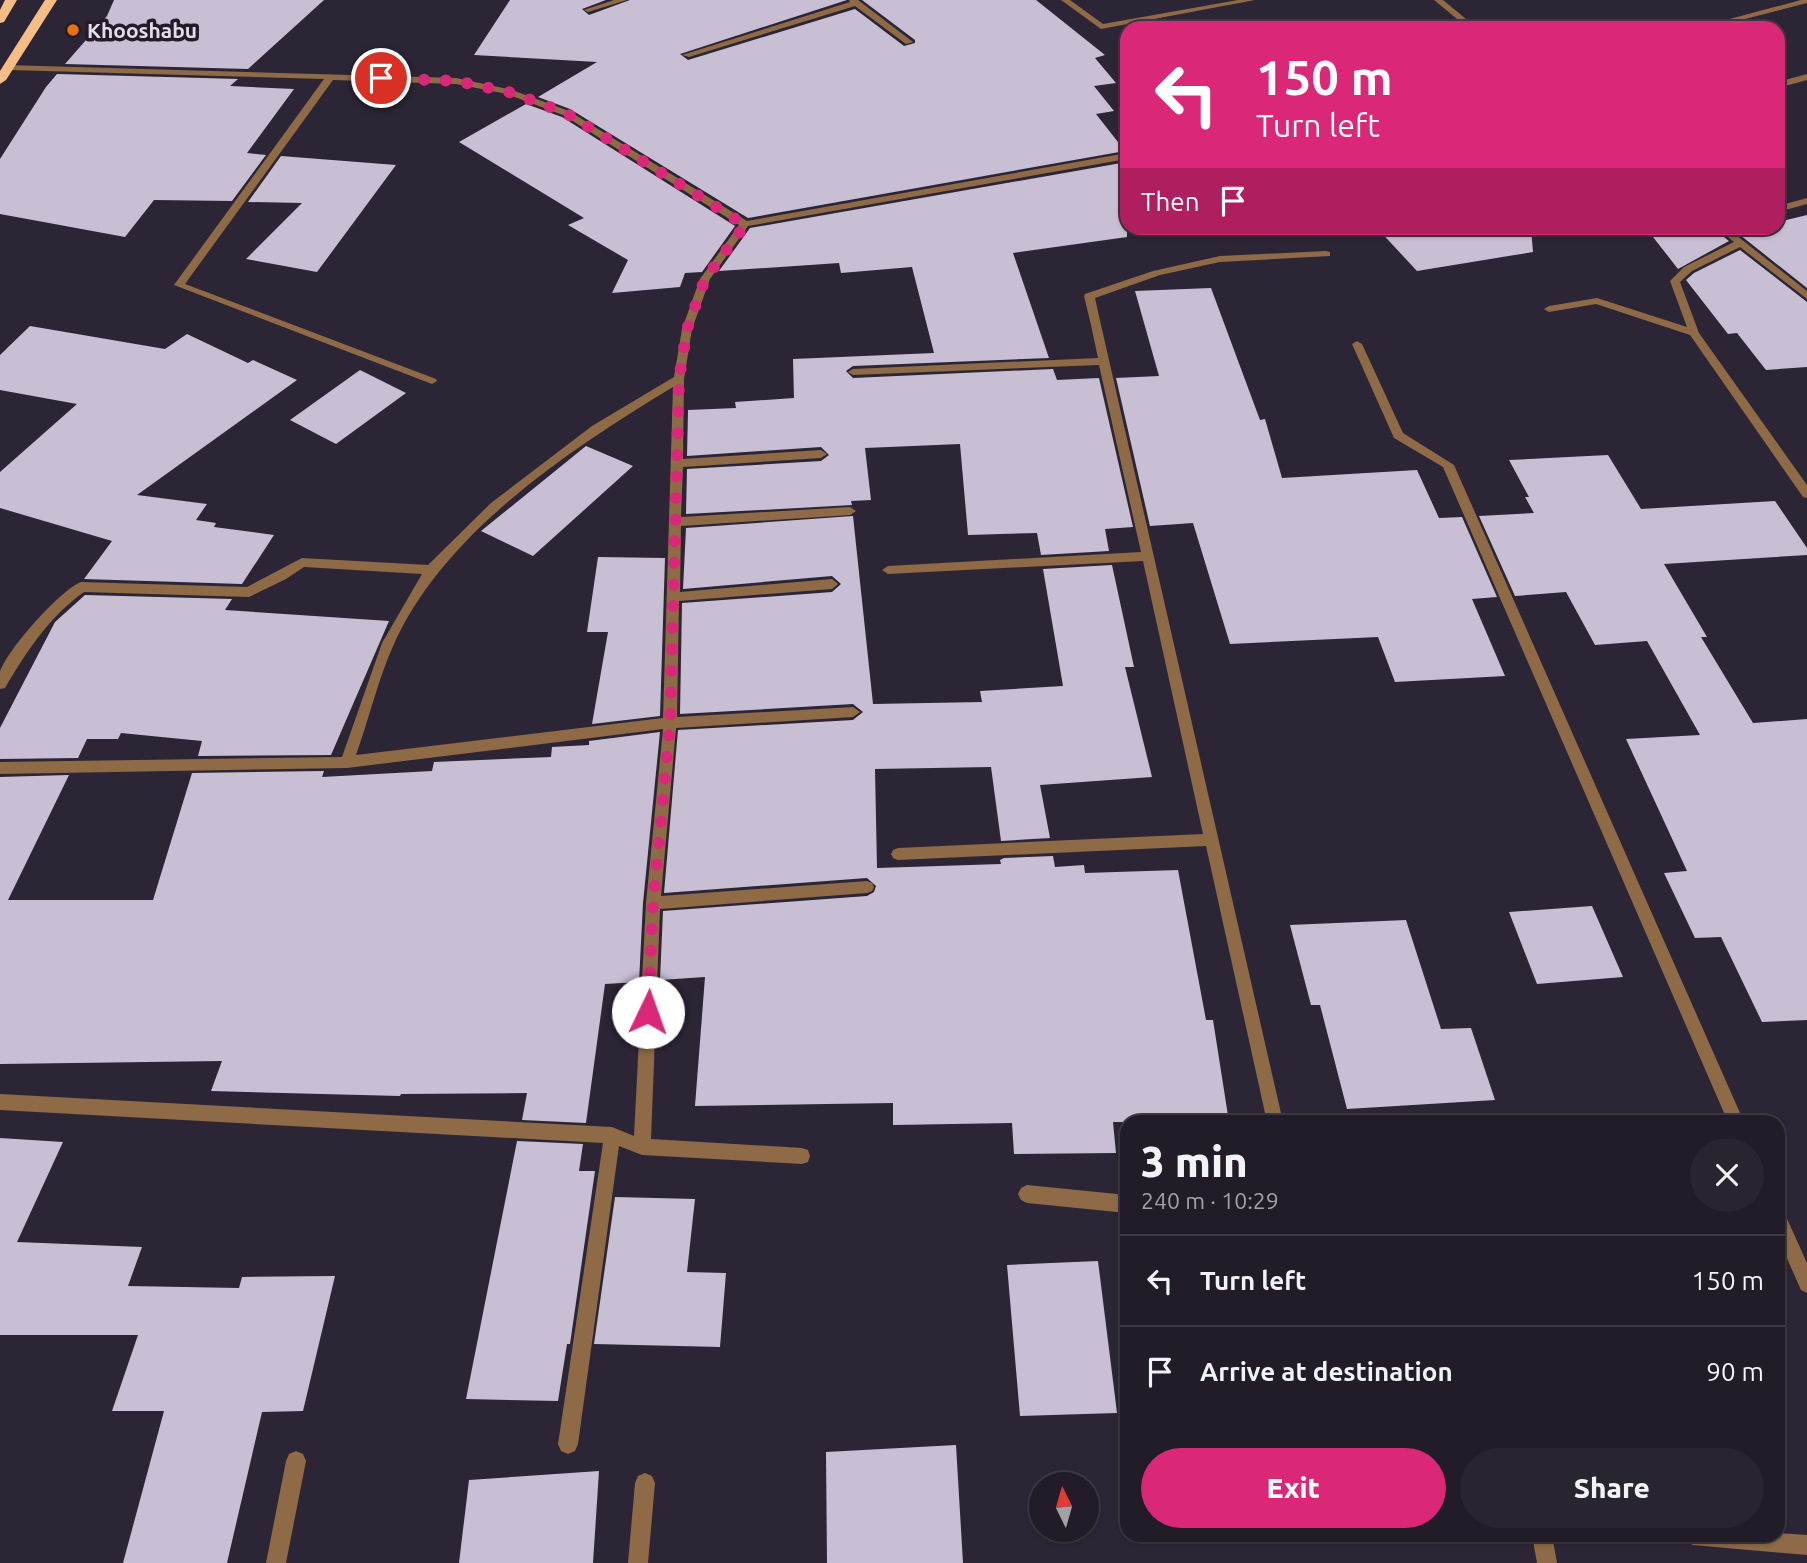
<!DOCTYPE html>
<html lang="en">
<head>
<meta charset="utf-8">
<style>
  :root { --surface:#211c28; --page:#292530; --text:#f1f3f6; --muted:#a2a1a8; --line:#3e3a45; --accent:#db2777 }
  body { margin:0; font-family:Ubuntu,sans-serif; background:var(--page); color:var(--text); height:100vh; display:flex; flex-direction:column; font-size:26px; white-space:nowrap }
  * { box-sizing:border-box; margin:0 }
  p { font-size:23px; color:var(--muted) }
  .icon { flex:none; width:38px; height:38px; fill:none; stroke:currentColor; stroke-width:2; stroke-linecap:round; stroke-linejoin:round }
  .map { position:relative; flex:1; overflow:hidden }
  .details { position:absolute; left:1120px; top:1115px; width:665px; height:427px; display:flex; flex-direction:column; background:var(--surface); border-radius:21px; box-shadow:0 2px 5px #0004,0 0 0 2px var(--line) }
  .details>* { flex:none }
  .top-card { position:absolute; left:1120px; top:21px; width:665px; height:214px; border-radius:21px; box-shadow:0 2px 5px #0004,0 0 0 2px var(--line); background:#db2777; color:#fff; overflow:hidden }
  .needle { width:46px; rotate:355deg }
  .tools { position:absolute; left:1029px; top:1472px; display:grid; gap:14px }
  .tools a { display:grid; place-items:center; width:70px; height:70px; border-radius:50%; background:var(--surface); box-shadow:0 2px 5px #0004,0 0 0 2px var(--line); font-size:35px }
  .pin { position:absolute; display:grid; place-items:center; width:60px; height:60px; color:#fff; margin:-30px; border:4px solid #fff; border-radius:50%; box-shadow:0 2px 7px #0007 }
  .me { position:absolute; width:77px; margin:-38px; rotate:3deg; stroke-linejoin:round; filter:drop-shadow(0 0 5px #0008) }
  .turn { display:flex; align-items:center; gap:24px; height:147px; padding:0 21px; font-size:32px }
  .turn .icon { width:91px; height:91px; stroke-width:2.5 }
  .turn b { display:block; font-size:49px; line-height:60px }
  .then { display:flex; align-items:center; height:66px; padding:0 21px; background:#0003; gap:14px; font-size:26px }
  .round { display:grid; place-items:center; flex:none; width:74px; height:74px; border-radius:37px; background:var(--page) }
  .overview { display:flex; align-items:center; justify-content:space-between; height:119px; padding:0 21px }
  h1 { font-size:42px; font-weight:800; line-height:52px }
  .action { display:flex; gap:14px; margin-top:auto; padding:14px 21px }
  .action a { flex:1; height:80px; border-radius:42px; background:var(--accent); color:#fff; font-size:28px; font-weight:800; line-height:80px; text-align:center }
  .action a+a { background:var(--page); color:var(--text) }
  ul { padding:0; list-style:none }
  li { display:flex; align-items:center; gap:21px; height:91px; padding:0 21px; border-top:2px solid var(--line) }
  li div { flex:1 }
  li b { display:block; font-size:26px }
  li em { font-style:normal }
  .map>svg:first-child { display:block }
</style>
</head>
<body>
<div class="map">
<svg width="1807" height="1563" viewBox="0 0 1807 1563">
  <rect width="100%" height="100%" fill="#2c2535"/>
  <path fill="#c8bfd4" d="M114,0H324L248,69L65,64L107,16Z
    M510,0H606L582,9L589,15L630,0H847L680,54L688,60L855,9L904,46L915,43V40L862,0H1036L1105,55L1095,58L1116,83L1094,86L1114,111L1096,114L1125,151L748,218L570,109L538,97L597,62L474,55Z
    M57,74L238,79L230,86L294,89L247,153L266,155L232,201L154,200L125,237L0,214V159L46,87Z
    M526,104L562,117L735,226L702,272L685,273L680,287L612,293L628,260L568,225L584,218L459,142Z
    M281,156L396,165L317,272L246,259L302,203L248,202Z
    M1127,162V237L1013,253L1049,358L853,366L846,371L853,378L1053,369L1057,380L1099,378L1133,527L1105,529L1109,551L1041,555L1037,533L968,535L960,444L865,448L871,500L851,501L852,505L686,514L687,469L821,461L829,455L821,447L687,456L688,410L736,408L735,402L794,398L793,359L934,353L912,267L841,273L839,263L719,271L750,228Z
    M1807,215V288L1735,231L1750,228H1778V222Z
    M1377,228H1531L1533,252L1417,271Z
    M1646,228H1697L1708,237L1720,234L1729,241L1678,269Z
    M1740,250L1807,302V367L1766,370L1737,333L1728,334L1686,280L1694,273Z
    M1211,288L1260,420L1265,419L1282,478L1417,470L1439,518L1462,517L1497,597L1472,599L1505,676L1395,682L1378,637L1230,644L1193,523L1150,526L1116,378L1159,376L1135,291Z
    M30,326L165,349L187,334L248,363L253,360L297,380L137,495L207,504L196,520L216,523L214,527L274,535L242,584L84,579L112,541L0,508V472L77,404L0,390V355Z
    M360,370L406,393L336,444L290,420Z
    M586,446L633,466L533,556L481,531Z
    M1608,455L1641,509L1775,501L1807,548V555L1664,564L1707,637H1701L1753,723L1807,719V1020L1762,1022L1721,937L1695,938L1664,873L1687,871L1626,739L1700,735L1647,641L1595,645L1566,592L1515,596L1479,516L1534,513L1525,497H1529L1509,460Z
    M853,516L873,704L982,702L980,691L1063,686L1043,569L1112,565L1134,667H1125L1152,777L1040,785L1050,838L1001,841L991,767L875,769L877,868L1001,864L1000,860L1004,858L1053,856L1055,867L1084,865L1085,873L1178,870L1206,1020H1213L1229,1122H1113L1116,1153L1014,1154L1012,1123L893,1125V1103L695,1106L705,977L660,980L663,911L867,896L874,892L876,886L867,878L664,893L678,730L853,720L863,712L853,704L680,714L682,603L832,592L841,584L832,576L683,589L686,528Z
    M598,557L665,558L660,716L592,724L608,632H587Z
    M85,595L232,599L225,610L389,621L331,755L198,756L202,741L121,733L118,739H87L78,758L0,759V728L55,622Z
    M660,732L643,903L639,982L605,984L586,1123L522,1120L527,1093L401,1094L400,1096L211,1091L222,1061L0,1064V777L69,775L8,900H153L192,773L324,771L322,777L432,771L434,762L551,757L552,747L589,745V741Z
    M1592,906L1623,977L1537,984L1509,912Z
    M1406,920L1441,1029L1471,1028L1495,1100L1347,1109L1320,1005H1311L1290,925Z
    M0,1138L63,1142L17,1242L142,1247L128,1286L239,1288L242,1277L335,1276L303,1411L262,1412L227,1563H123L164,1411H112L138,1335H0Z
    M517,1141L583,1144L579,1171H595L570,1344H567L558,1401L466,1399Z
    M615,1197L695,1199L687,1272L726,1273L720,1347L594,1344Z
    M1098,1261L1117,1413L1020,1416L1007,1265Z
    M956,1445L963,1563H827L826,1452Z
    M599,1471L593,1563H459L469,1480Z"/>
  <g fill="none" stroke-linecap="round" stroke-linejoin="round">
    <path fill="#8e6a47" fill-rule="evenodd" d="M1326,251L1330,252V256L1220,262L1160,275L1095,298L1101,325L1096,328L1091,325L1084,296L1085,294L1153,271L1220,256Z
      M296,1451L303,1454L306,1461L286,1563H266L286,1461L289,1454Z
      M645,1473L652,1476L655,1483L648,1563H628L635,1483L638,1476Z"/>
    <path fill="#8e6a47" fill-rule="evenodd" d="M614,0H627L588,12L584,10Z
      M849,0H858L913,42L906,44L855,6L689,57L682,55L850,2Z
      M1061,0H1070L1103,24L1238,0H1255L1101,29Z
      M1434,0H1443L1477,28H1468Z
      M1801,0H1807V3L1710,28H1696Z
      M6,65L456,78L512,90L569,111L747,221L1127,153V159L748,226L710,279L692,329L684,379L683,459L821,450L827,454L821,458L683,467L681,517L850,507L856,511L850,515L681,526L680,592L832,579L838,584L832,589L679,601L677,717L853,707L860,712L853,717L676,728L661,896L867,881L872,883L874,887L872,891L867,893L660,909L651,1139L802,1148L808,1150L810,1156L808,1162L802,1164L642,1155L619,1146L578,1444L575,1451L568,1454L561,1451L558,1444L603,1143L0,1110V1094L612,1127L634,1136L646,903L663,729L347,768L0,774V762L342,757L382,643L422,574L304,567L286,579L249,597L84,592C49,617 27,651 5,688L0,689C0,684 0,677 0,672C7,650 59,591 81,582L247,587L302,558L428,565L491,503L592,426L674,377L682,329L700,279L739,225L563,115L507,94L456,84L333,80L185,284L436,379L437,381L432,384L174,285L324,79L9,70L6,69ZM673,387L663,718L356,755C369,719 378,679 394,644C445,531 571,449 673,387Z
      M1807,74V80L1778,88V82Z
      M1807,198V204L1778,212V206Z
      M1717,228H1727L1807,291V299L1740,247L1692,271L1680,282L1699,333L1807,485V498L1803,497L1690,335L1596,304L1549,312L1544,309L1549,306L1597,298L1687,327L1670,281L1684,267L1734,242Z
      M1096,322L1101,325L1283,1122H1267L1206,846L898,860L893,858L891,854L893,850L898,848L1203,834L1143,561L888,574L882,570L888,566L1141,552L1099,365L853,375L848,372L853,369L1098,358L1091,325Z
      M1357,341L1362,344L1403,433L1454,465L1744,1122H1728L1443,467L1394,438L1352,344Z
      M1027,1185L1127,1195V1213L1027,1203L1021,1200L1018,1194L1021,1188Z
      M1778,1209L1784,1212L1807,1263V1293L1801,1290L1778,1238Z
      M1778,1533L1807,1535V1555L1693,1545L1686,1542L1683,1535H1778Z
      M1532,1535H1552L1557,1563H1537Z"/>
    <path fill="#f6bd86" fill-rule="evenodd" d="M5,0H17L4,22L0,23V10Z
      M45,0H57L6,80L0,84V71Z"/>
  </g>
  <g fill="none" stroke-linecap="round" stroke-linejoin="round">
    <path stroke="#db2777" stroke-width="12" stroke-dasharray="0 21.6" d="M381,78L456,81L509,92L566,113L745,225L705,279L687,329L679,379L670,723L653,903L648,1012"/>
  </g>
  <circle fill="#e8710a" stroke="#231b2b" stroke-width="2.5" cx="73" cy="30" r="7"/>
  <g text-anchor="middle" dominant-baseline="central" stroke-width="7" stroke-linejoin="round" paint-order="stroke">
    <g font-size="21" font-weight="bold" fill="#e2dde8" stroke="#231b2b" text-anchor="start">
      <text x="87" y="30">Khooshabu</text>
    </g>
  </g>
</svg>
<div class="tools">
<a><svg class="needle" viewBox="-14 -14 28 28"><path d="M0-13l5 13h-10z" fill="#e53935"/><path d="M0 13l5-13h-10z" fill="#a2a1a8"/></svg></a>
</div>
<div class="pin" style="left:381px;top:78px;background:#d93025"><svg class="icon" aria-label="arrive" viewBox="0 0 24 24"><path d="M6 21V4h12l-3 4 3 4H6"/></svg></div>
<svg class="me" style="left:648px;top:1012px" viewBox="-20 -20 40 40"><circle r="19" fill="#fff"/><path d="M0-13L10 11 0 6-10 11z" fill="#db2777"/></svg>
<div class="top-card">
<div class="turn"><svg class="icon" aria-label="left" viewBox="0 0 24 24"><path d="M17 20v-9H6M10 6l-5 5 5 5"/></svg><div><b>150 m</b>Turn left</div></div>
<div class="then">Then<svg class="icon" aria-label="arrive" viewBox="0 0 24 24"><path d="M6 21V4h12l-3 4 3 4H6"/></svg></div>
</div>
<section class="details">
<div class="overview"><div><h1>3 min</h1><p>240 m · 10:29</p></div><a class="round"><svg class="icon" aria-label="close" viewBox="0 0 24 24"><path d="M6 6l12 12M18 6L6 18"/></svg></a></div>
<ul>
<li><svg class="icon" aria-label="left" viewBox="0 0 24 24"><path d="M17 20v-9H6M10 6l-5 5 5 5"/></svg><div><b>Turn left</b></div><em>150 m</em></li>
<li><svg class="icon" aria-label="arrive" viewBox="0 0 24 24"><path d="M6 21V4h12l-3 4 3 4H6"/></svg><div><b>Arrive at destination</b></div><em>90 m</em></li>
</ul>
<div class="action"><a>Exit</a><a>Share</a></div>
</section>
</div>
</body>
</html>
